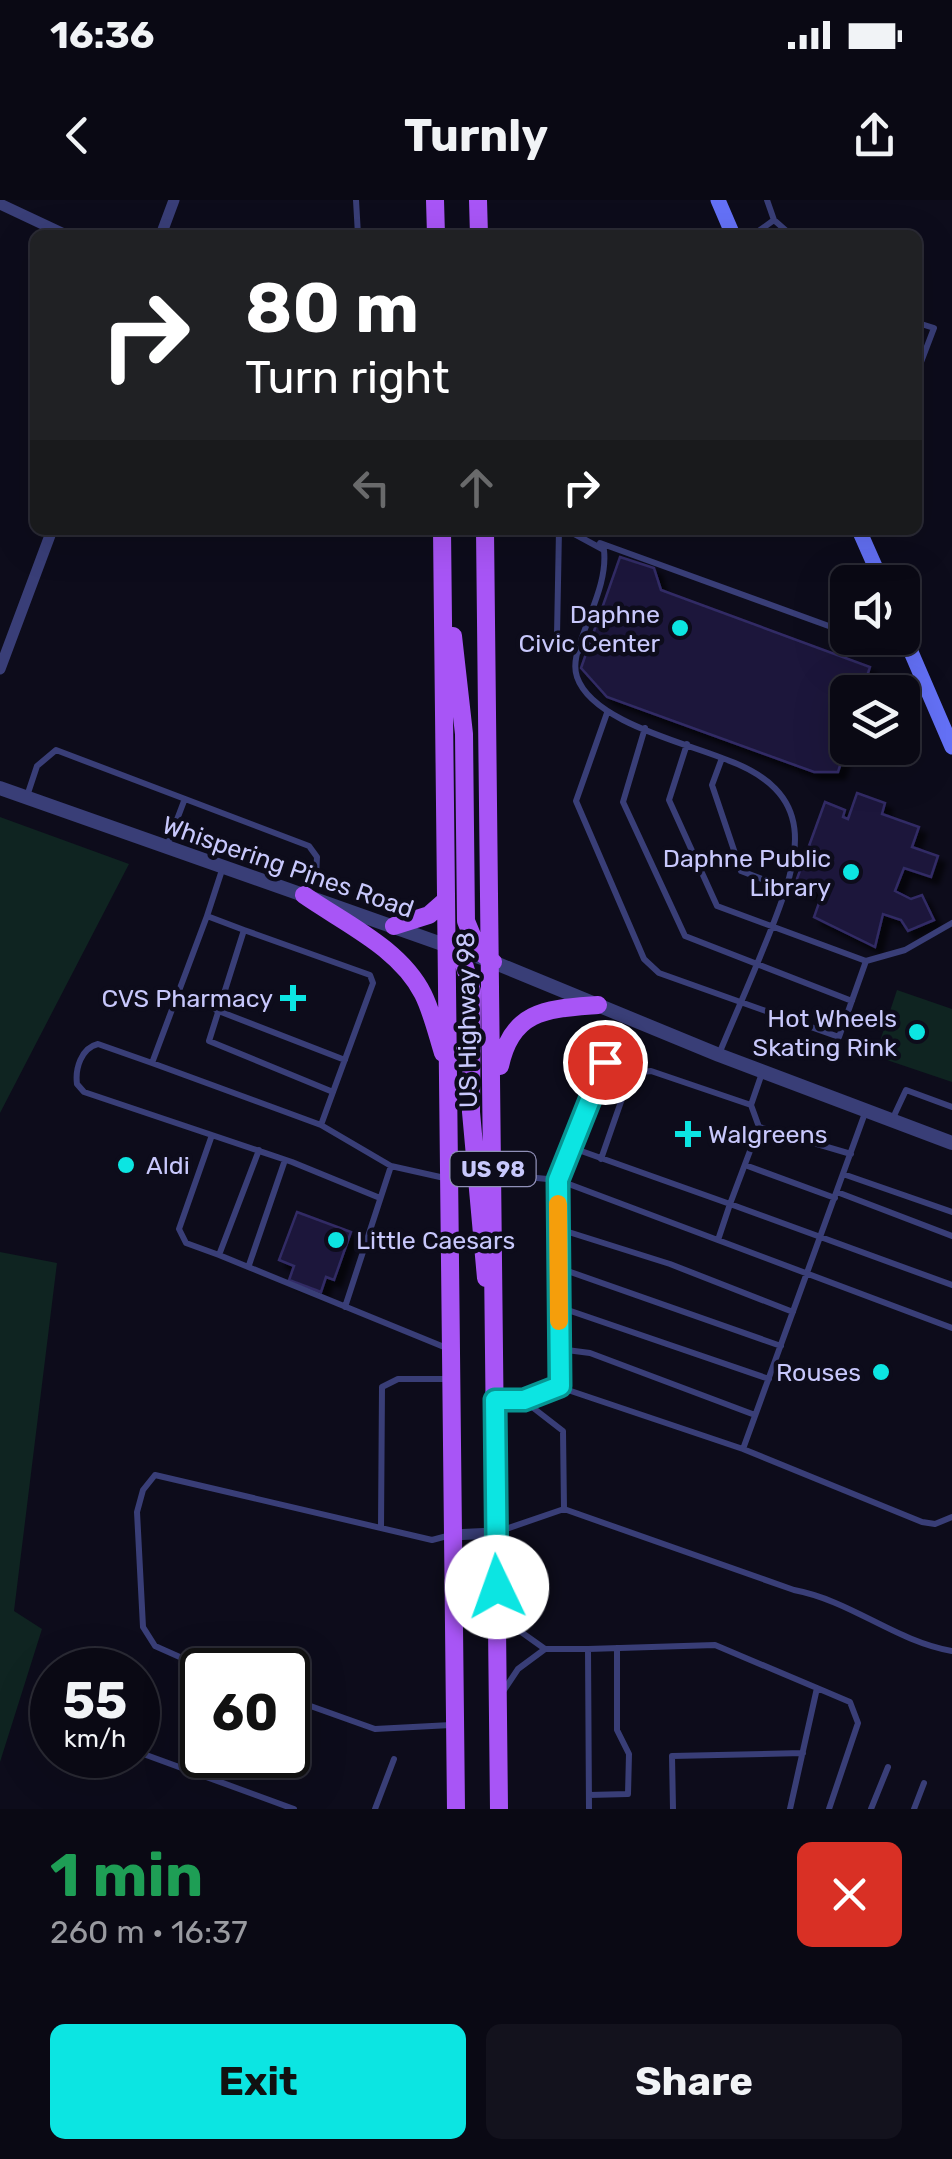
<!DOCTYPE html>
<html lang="en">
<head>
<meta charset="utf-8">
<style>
  :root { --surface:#0a0914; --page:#13121d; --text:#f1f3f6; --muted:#999aa0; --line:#2a2a34; --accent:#0ce5e2 }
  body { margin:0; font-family:Rubik,sans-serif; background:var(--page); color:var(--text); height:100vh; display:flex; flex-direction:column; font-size:38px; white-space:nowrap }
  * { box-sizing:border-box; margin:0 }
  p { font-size:32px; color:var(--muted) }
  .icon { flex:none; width:55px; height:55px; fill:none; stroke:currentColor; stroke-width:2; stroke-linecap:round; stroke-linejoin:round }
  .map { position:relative; height:1609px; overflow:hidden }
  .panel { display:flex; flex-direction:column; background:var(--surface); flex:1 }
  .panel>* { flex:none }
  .guide { position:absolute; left:30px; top:30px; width:892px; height:305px; border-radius:15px; box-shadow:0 10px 40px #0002,0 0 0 2px var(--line); background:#202124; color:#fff; overflow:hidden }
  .tools { position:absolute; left:830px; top:365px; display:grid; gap:20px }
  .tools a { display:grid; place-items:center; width:90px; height:90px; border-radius:15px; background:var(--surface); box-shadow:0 10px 40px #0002,0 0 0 2px var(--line); font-size:50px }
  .speed { position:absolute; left:30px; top:1448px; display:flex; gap:20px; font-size:50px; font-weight:700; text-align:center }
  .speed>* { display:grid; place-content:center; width:130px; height:130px; border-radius:50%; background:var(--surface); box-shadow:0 10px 40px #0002,0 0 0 2px var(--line); line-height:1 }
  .speed small { font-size:25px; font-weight:400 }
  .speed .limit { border:5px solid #111; border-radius:15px; background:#fff; color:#111 }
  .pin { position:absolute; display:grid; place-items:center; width:85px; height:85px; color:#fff; margin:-42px; border:5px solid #fff; border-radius:50%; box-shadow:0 2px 10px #0007 }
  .me { position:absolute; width:110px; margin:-55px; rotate:357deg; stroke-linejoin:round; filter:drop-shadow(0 0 8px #0008) }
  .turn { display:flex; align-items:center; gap:35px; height:210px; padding:0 50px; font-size:45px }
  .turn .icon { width:130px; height:130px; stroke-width:2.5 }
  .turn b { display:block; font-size:70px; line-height:85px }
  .lanes { display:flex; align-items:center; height:95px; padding:0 50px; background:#0003; justify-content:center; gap:50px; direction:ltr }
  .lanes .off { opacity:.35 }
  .round { display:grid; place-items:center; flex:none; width:105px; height:105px; border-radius:15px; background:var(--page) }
  .summary { display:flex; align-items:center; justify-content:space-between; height:170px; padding:0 50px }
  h1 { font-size:60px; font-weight:700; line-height:75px; color:#1e9e55 }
  .primary-button { display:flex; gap:20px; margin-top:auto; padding:20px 50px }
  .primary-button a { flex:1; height:115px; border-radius:15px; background:var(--accent); color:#111; font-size:40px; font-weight:700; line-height:115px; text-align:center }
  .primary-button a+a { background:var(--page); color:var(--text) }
  .status { display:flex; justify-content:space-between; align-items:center; height:70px; padding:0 50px; background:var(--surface); direction:ltr }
  .status svg { height:28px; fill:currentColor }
  header { display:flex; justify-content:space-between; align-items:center; height:130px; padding:0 50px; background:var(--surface); font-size:45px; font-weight:700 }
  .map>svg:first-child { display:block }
</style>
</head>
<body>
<div class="status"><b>16:36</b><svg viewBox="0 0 49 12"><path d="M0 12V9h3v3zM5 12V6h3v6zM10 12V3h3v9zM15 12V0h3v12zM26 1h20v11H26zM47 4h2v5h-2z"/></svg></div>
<header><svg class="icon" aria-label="back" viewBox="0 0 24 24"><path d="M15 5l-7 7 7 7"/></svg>Turnly<svg class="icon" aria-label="share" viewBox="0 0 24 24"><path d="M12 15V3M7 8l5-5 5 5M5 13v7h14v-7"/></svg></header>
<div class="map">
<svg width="952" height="1609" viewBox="0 0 952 1609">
  <defs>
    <filter id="shadow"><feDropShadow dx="7" dy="7" stdDeviation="2.5" flood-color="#0009"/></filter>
  </defs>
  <rect width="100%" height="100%" fill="#0d0c1b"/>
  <path fill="#0f2421" d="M0,617L129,664L0,913Z
    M897,790L952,809V882L875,856Z
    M0,1052L57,1063L14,1411L42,1429L0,1562Z"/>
  <path fill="#1c193b" stroke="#312c65" stroke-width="2.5" filter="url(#shadow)" d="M620,357L654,368L661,390L870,467L862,492H848V541L838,572H814L607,497L581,468Z
    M857,593L885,603L882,614L919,627L912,647L938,656L931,677L904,668L895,691L911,699L922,695L934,720L908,731L901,720L883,714L875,747L814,717L825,686L818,684L814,694L794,687L825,602L845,610L843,617L848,619Z
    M297,1012L351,1032L334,1080L326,1077L321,1092L289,1080L294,1066L279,1060Z"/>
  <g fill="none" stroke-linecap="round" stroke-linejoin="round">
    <path stroke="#393e77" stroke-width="6" d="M356,0L358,35
      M774,20L791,35
      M753,35L774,20L767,0
      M918,123L934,128L918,170
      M559,330L557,435L578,452
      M567,330L604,350C607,378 593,406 584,432C579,446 572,463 577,477C592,521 682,542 722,558L712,585L741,671L783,687L785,696
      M600,343L848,433
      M607,513L576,601L644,759L659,773L839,837L866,761
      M645,528L623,602L685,736L852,801
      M687,544L669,600L717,706L866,761L905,750L952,723
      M27,596L37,566L56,550L309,646L317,657L316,677L304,694
      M167,646L184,601
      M222,670L207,716L244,730L209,841L333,892L321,925L391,966L449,979
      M207,716L152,863L98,844C81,848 75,869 77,884L84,892L292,962L380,998
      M244,730L370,775L373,783L333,892
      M216,810L345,860
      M719,854C736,813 754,773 770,732C801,654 820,592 722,558
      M152,863L321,925
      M892,920L906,890L952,907
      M759,927L851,954
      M212,935L179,1029L186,1043L219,1055L259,950
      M570,947L602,864L611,863L631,873
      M601,959L631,873L651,871L751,905
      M745,965L835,998
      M496,974L558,980L570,947L730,1004L759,927L751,905L762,873
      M843,974L952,1012
      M837,992L952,1036
      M559,1029L670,1064L793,1112
      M718,1040L730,1004L952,1085
      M219,1055L449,1149
      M249,1065L285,960
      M559,1068L781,1146
      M345,1107L391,966
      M559,1107L769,1179
      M559,1149L590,1153L755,1215
      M559,1187L558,980L952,1128
      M496,1199L523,1200L559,1187L743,1249L865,913
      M523,1200L563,1231L564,1309
      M743,1249L922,1322L935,1324L952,1317
      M381,1328L382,1187L398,1179H450
      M500,1331L564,1309L794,1390C852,1401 895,1441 952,1451
      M500,1417L545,1449H588L589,1609
      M588,1449L715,1445L817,1488L790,1609
      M209,1470L155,1446L143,1427L137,1312L143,1290L155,1275L432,1340L451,1335
      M817,1488L850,1502L858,1523L829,1609
      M504,1490L518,1469L545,1449
      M288,1498L375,1529L451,1525
      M138,1552L294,1609
      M589,1595L628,1594L629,1554L617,1530V1448
      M375,1609L394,1559
      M673,1609L672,1556L803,1553
      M871,1609L888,1567
      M914,1609L924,1583"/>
    <path stroke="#393e77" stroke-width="11" d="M0,4L66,35
      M161,35L174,0
      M0,469L52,330
      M452,1335L494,1333"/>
    <path stroke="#393e77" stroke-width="14" d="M0,588L493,762L719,855L952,943"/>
    <path stroke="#6471f7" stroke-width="15" d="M718,0L733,35
      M859,330L882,382
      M902,431L952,547"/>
    <path stroke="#a855f6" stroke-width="18" d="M435,0L436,35
      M478,0L479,35
      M442,330L456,1609
      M485,330L499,1609
      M453,436L464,534L466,721L478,750L493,762
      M304,695C344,723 400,748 423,794C432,812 437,834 443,853
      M394,726L429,715L446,700
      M448,745L464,764L472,791L471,912L486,1078
      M500,866C512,809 548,809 598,805"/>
  </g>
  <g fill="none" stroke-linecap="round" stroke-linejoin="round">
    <defs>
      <path id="route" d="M497,1387L495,1200H524L560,1186L558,980L605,862"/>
    </defs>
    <use href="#route" stroke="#089593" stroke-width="25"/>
    <use href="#route" stroke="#0ce5e2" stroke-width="18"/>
    <path stroke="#f59e0b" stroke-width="18" d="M558,1004L559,1121"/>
  </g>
  <g fill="#0ce5e2" stroke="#0d0c1b" stroke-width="4">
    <circle cx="680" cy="428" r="10"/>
    <circle cx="851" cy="672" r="10"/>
    <path d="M288 783h10v10h10v10h-10v10h-10v-10h-10v-10h10z"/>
    <circle cx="917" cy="832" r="10"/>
    <path d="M683 919h10v10h10v10h-10v10h-10v-10h-10v-10h10z"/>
    <circle cx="126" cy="965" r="10"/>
    <circle cx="336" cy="1040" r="10"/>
    <circle cx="881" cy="1172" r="10"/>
  </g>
  <g text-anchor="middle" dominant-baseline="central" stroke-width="9" stroke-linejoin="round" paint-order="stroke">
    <rect fill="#0d0c1b" stroke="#9090b8" stroke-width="2.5" x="450.5" y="952" width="85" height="34" rx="8"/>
    <g font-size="22" font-weight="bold" fill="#c8c8fc">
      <text x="493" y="969">US 98</text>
    </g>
    <g font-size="25" fill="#c8c8fc" stroke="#0d0c1b" text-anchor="end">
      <text x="660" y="414">Daphne<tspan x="660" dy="29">Civic Center</tspan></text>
      <text x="831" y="658">Daphne Public<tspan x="831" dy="29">Library</tspan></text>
      <text x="273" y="798">CVS Pharmacy</text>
      <text x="897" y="818">Hot Wheels<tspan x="897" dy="29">Skating Rink</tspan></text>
      <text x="708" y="934" text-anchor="start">Walgreens</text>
      <text x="146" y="965" text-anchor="start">Aldi</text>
      <text x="356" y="1040" text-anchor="start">Little Caesars</text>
      <text x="861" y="1172">Rouses</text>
    </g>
    <g font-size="25" fill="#c8c8fc" stroke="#0d0c1b">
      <text transform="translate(288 667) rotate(19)">Whispering Pines Road</text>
      <text transform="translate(467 820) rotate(-91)">US Highway 98</text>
    </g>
  </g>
</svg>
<div class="tools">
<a><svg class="icon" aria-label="sound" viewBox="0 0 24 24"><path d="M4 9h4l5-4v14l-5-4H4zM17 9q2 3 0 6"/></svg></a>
<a><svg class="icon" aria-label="layers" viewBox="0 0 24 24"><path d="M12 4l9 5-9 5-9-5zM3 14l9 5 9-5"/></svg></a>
</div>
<div class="speed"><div>55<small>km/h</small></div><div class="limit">60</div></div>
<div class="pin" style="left:605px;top:862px;background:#d93025"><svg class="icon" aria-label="arrive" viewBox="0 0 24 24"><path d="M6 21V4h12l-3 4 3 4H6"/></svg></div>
<svg class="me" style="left:497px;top:1387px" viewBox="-20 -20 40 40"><circle r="19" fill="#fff"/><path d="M0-13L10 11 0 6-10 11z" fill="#0ce5e2"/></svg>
<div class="guide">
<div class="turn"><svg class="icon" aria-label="right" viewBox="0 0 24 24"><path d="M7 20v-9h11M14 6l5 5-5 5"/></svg><div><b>80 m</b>Turn right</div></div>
<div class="lanes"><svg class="icon off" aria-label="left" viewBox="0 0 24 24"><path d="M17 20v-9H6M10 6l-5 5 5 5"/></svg><svg class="icon off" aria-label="ahead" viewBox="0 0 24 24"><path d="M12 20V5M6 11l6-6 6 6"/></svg><svg class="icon" aria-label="right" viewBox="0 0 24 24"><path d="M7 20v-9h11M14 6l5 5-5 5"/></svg></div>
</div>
</div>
<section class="panel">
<div class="summary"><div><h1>1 min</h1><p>260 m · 16:37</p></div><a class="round" style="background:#d93025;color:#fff"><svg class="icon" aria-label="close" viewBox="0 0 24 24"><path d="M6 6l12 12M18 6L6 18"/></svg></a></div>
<div class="primary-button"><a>Exit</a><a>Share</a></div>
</section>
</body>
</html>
